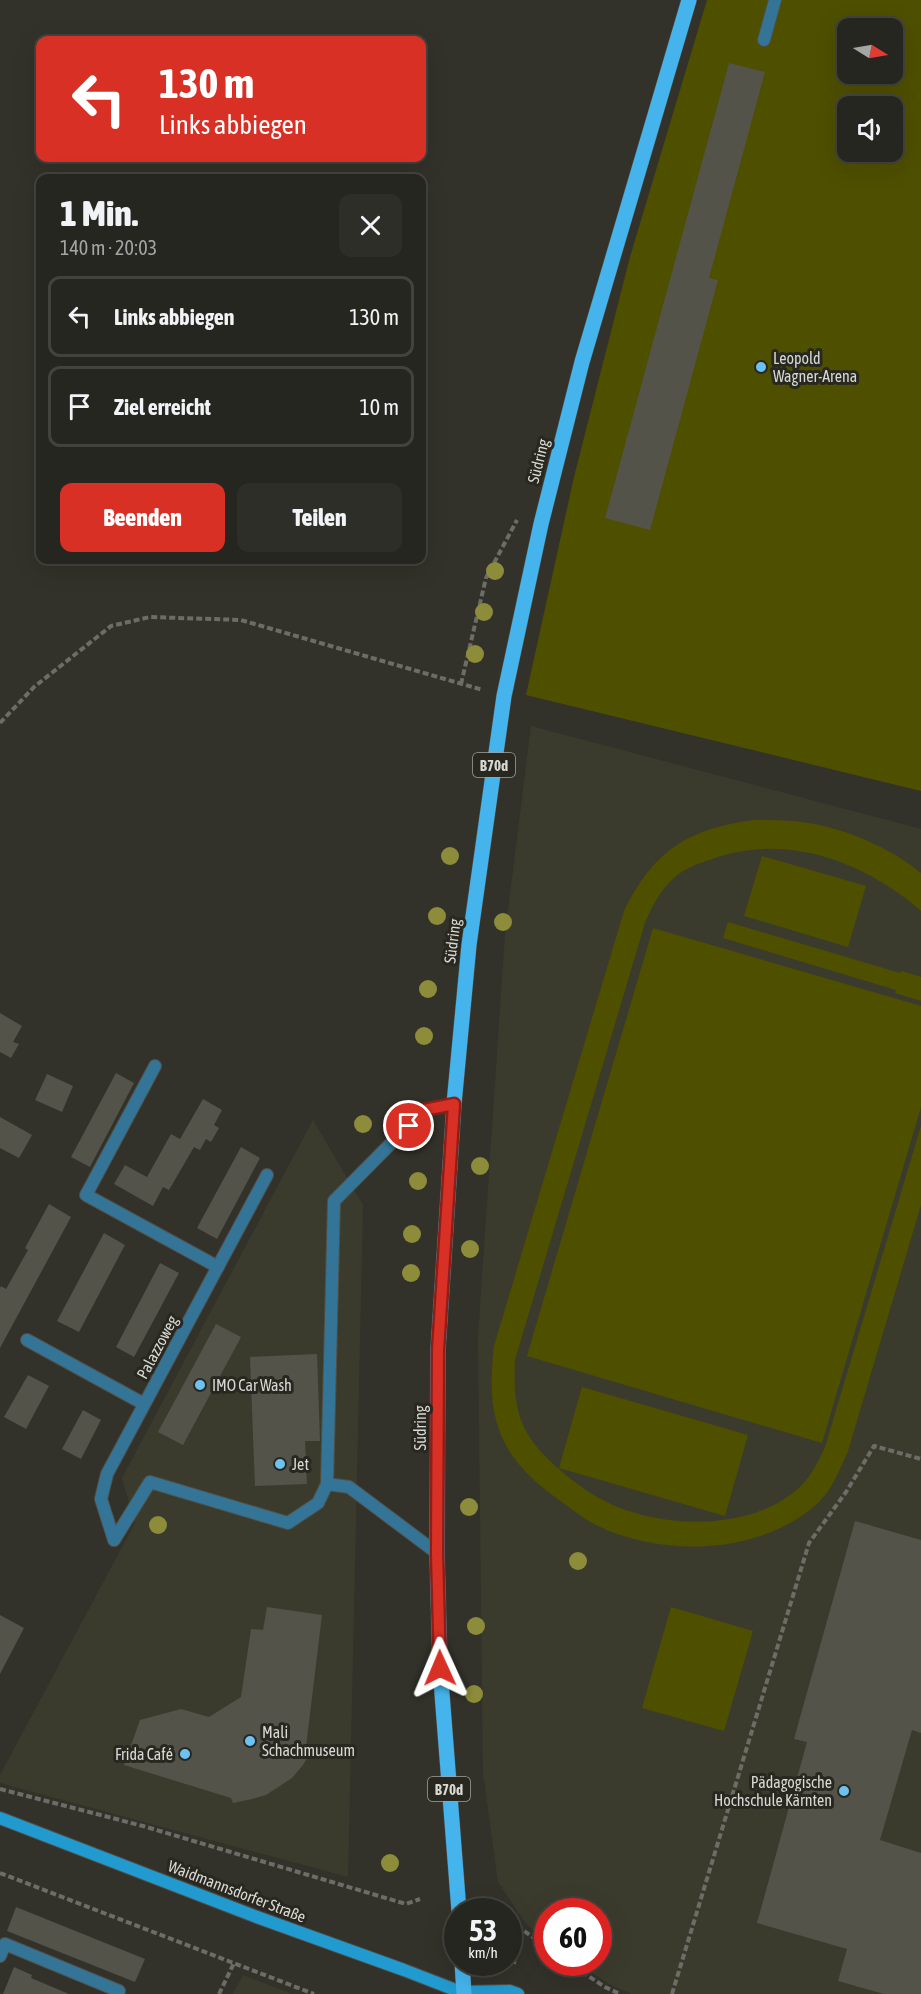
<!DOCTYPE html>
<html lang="de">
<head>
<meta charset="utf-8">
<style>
  :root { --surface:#262620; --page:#2e2e29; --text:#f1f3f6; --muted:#a4a5a5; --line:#42433e; --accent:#d93025 }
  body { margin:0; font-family:"Asap Condensed",sans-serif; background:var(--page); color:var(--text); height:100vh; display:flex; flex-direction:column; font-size:22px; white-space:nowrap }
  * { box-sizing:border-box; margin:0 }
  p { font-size:20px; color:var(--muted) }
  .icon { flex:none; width:33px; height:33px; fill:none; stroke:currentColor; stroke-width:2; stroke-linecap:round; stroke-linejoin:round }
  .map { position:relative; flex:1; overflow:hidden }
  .drawer { position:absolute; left:36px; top:174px; width:390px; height:390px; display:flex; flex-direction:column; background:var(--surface); border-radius:12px; box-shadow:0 6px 24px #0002,0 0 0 2px var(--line) }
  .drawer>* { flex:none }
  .banner { position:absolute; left:36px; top:36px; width:390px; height:126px; border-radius:12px; box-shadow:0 6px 24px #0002,0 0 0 2px var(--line); background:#d93025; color:#fff; overflow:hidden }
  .needle { width:39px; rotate:101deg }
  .fabs { position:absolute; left:837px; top:18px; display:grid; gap:12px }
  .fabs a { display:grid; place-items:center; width:66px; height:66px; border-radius:12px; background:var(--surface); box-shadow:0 6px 24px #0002,0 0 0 2px var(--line); font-size:30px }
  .speed { position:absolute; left:444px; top:1898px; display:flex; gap:12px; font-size:30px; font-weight:700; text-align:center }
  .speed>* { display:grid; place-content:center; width:78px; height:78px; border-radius:50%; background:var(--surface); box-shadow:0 6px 24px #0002,0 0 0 2px var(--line); line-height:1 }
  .speed small { font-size:15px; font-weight:400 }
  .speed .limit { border:9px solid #d22; background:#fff; color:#111 }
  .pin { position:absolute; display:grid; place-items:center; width:51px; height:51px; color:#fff; margin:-26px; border:3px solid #fff; border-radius:50%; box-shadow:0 2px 6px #0007 }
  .me { position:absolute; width:66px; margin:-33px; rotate:359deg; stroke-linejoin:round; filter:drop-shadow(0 0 4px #0008) }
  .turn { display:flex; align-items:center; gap:21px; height:126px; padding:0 24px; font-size:27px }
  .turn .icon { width:78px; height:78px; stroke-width:2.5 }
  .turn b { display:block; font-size:42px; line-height:51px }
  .round { display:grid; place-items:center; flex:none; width:63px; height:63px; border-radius:12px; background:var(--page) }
  .head { display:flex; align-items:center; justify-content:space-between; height:102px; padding:0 24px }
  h1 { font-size:36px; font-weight:800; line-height:45px }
  .primary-button { display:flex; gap:12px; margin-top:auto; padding:12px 24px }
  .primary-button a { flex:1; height:69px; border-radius:12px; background:var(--accent); color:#fff; font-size:24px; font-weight:800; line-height:69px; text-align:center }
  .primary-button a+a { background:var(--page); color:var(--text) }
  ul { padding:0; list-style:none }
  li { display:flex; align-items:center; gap:18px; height:81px; margin:0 12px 9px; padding:0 12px; border:3px solid var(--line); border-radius:12px }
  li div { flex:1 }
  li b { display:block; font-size:22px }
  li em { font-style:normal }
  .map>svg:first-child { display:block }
</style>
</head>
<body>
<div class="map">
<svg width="921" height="1994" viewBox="0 0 921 1994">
  <rect width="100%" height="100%" fill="#32322a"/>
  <path fill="#3b3b2d" d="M531,726L921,829V1994H632L613,1986L574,1962H598V1911H548L547,1941L526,1924L498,1882L483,1772L478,1338L505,935Z
    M313,1120L363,1205L348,1877L0,1783V1775L135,1523L122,1478Z
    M243,1975L292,1994H233Z"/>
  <path fill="#4f4f00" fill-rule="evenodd" d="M707,0H921V791L526,695L574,477L630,257ZM848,28H892V74H848ZM848,106H892V152H848Z
    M754,820C775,820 798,820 819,825C853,832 895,851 921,873V911C865,862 786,832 712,859C700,863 685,868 675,877C661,889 652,906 645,923L515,1360C514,1383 514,1406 524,1427C532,1444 545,1457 559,1469C577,1485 597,1499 620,1508C675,1529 756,1529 801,1486C812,1475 819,1460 825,1447L921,1126V1205L848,1451C840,1469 833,1488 819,1502C762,1555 663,1558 596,1525C584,1519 573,1510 562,1502C536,1484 511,1462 500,1432C489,1404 491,1374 494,1346L624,911C654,851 687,829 754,820Z
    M762,856L866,886L848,947L744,916Z
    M728,922L900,973L902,971L921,977V1001L895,993L896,990L723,938Z
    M653,928L921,1006V1107L822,1443L527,1356Z
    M582,1387L748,1435L725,1516L559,1468Z
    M671,1607L753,1631L724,1731L642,1708Z"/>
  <path fill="#53534a" d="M729,63L765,72L709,278L718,280L650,530L605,518Z
    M0,1013L22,1026L13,1042L19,1044L11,1058L0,1052Z
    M116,1073L134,1083L90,1167L71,1157Z
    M47,1074L73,1086L62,1112L35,1100Z
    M203,1099L222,1110L214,1125L219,1128L211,1142L206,1139L200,1150L194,1147L169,1190L163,1187L153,1206L114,1184L125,1165L147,1177L171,1134L180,1139Z
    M0,1117L32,1135L19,1158L0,1148Z
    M241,1147L260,1158L217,1239L197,1228Z
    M49,1204L71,1217L0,1348V1288L1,1286L6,1289L28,1250L25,1248Z
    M104,1233L125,1245L79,1332L57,1321Z
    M160,1263L179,1273L134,1357L116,1347Z
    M216,1324L241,1337L183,1445L158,1432Z
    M317,1354L320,1441H305L307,1484L255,1486L250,1357Z
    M28,1375L49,1386L26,1429L4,1417Z
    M83,1410L101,1420L81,1459L62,1449Z
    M855,1521L921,1540V1733L912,1730L880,1840L921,1853V1994H884L838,1981L847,1949L757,1923L807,1742L794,1739Z
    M267,1607L322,1615L306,1747L310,1753L303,1765L292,1778L266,1795L252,1799L233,1803L231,1798L124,1765L140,1720L181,1709L209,1717L241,1697L251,1629L263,1630Z
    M0,1615L24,1628L0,1674Z
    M16,1907L145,1959L135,1982L7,1931Z
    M14,1967L32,1975L31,1978L69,1994H3Z"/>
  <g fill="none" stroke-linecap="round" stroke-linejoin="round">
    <defs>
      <path id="lane" d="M764,40L775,0
        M155,1066L86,1195L218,1267
        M27,1340L144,1404
        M327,1484L349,1487L437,1553
        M114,1540L150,1482L288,1523L318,1503L327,1484L334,1201L424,1110L454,1104
        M0,1956L5,1944L119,1991"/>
      <path id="street" d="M114,1540L101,1499L107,1474L267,1175"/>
      <path id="secondary" d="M0,1818L254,1916L404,1970L466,1994
        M464,1992L510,1991L518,1994"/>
      <path id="primary" d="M459,1911L440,1668L437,1553L438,1350L454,1104L469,945L504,696L541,524L582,362L689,0
        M462,1962L464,1994"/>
    </defs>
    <use href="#lane" stroke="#505048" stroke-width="14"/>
    <use href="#street" stroke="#505048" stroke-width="14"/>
    <use href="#secondary" stroke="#505048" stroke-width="14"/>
    <use href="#primary" stroke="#505048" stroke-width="16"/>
    <path stroke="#6c6d66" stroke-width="4" stroke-dasharray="6 3" stroke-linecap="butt" d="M461,684L486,578L517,520
      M0,723L34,687L111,626L150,617L241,620L483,690
      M0,1789L143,1826L406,1904L420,1899
      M0,1873L314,1994
      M482,1904L505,1906C521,1925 516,1941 514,1964
      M517,1926L548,1948
      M567,1962L605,1987L620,1994
      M219,1994L234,1963
      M672,1994L809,1543L846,1492L874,1446L921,1459"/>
    <use href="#lane" stroke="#347597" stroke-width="12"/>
    <use href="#street" stroke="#347597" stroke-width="12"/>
    <use href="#secondary" stroke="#219ad0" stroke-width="12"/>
    <use href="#primary" stroke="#45b4ec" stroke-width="15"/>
  </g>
  <g fill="#8c8c3a">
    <circle cx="495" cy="571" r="9"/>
    <circle cx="484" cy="612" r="9"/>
    <circle cx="475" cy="654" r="9"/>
    <circle cx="450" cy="856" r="9"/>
    <circle cx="437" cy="916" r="9"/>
    <circle cx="503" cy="922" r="9"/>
    <circle cx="428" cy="989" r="9"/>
    <circle cx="424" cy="1036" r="9"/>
    <circle cx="363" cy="1124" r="9"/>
    <circle cx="480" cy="1166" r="9"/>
    <circle cx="418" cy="1181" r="9"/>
    <circle cx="412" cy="1234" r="9"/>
    <circle cx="470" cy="1249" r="9"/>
    <circle cx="411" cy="1273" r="9"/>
    <circle cx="469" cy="1507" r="9"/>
    <circle cx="158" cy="1525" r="9"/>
    <circle cx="578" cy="1561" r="9"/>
    <circle cx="476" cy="1626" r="9"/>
    <circle cx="474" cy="1694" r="9"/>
    <circle cx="390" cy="1863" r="9"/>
  </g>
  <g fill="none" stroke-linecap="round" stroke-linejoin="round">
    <defs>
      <path id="route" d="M409,1126L424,1110L454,1104L438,1350L437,1553L440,1668"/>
    </defs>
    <use href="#route" stroke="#8d1f18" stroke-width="15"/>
    <use href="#route" stroke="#d93025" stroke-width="10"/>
  </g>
  <g fill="#6cc3f2" stroke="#282820" stroke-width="2">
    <circle cx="761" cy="367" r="6"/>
    <circle cx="200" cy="1385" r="6"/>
    <circle cx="280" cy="1464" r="6"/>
    <circle cx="250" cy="1741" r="6"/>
    <circle cx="185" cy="1754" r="6"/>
    <circle cx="844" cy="1791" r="6"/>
  </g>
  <g text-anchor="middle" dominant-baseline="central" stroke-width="6" stroke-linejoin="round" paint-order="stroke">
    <g fill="#282820" stroke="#a2a39d" stroke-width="1.5">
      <rect x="473" y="753" width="42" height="24" rx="4.5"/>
      <rect x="428" y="1777" width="42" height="24" rx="4.5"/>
    </g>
    <g font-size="15" font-weight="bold" fill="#d7d8d3">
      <text x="494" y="765">B70d</text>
      <text x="449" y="1789">B70d</text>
    </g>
    <g font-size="16" fill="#d7d8d3" stroke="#282820" text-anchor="start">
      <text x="773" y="358">Leopold<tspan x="773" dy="18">Wagner-Arena</tspan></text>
      <text x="212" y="1385">IMO Car Wash</text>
      <text x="292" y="1464">Jet</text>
      <text x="262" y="1732">Mali<tspan x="262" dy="18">Schachmuseum</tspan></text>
      <text x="173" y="1754" text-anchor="end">Frida Café</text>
      <text x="832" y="1782" text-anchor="end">Pädagogische<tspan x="832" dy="18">Hochschule Kärnten</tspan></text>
    </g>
    <g font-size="16" fill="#d7d8d3" stroke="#282820">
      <text transform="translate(538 461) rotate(-76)">Südring</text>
      <text transform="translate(452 941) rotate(-83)">Südring</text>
      <text transform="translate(157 1347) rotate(-62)">Palazzoweg</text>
      <text transform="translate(420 1428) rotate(-90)">Südring</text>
      <text transform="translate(237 1891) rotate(21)">Waidmannsdorfer Straße</text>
    </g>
  </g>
</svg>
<div class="fabs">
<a><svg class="needle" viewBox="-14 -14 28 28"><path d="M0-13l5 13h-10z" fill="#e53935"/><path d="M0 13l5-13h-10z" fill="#a4a5a5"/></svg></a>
<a><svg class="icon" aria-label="sound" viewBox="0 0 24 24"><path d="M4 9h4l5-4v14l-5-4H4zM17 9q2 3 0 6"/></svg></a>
</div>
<div class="speed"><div>53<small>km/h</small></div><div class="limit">60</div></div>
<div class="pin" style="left:409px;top:1126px;background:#d93025"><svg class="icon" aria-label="arrive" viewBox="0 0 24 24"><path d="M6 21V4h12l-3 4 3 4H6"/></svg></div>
<svg class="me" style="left:440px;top:1668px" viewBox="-20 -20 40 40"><path d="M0-17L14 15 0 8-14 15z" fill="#d93025" stroke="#fff" stroke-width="4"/></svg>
<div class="banner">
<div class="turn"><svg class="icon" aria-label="left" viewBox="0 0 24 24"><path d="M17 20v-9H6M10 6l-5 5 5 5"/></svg><div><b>130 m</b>Links abbiegen</div></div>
</div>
<section class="drawer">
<div class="head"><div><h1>1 Min.</h1><p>140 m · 20:03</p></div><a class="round"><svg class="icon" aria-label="close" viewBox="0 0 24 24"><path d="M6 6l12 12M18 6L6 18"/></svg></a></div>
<ul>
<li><svg class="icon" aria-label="left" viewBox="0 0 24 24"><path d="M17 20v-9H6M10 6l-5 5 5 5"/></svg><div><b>Links abbiegen</b></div><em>130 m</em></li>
<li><svg class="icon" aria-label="arrive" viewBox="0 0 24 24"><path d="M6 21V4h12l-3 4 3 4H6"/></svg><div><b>Ziel erreicht</b></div><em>10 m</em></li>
</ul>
<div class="primary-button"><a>Beenden</a><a>Teilen</a></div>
</section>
</div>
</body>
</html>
